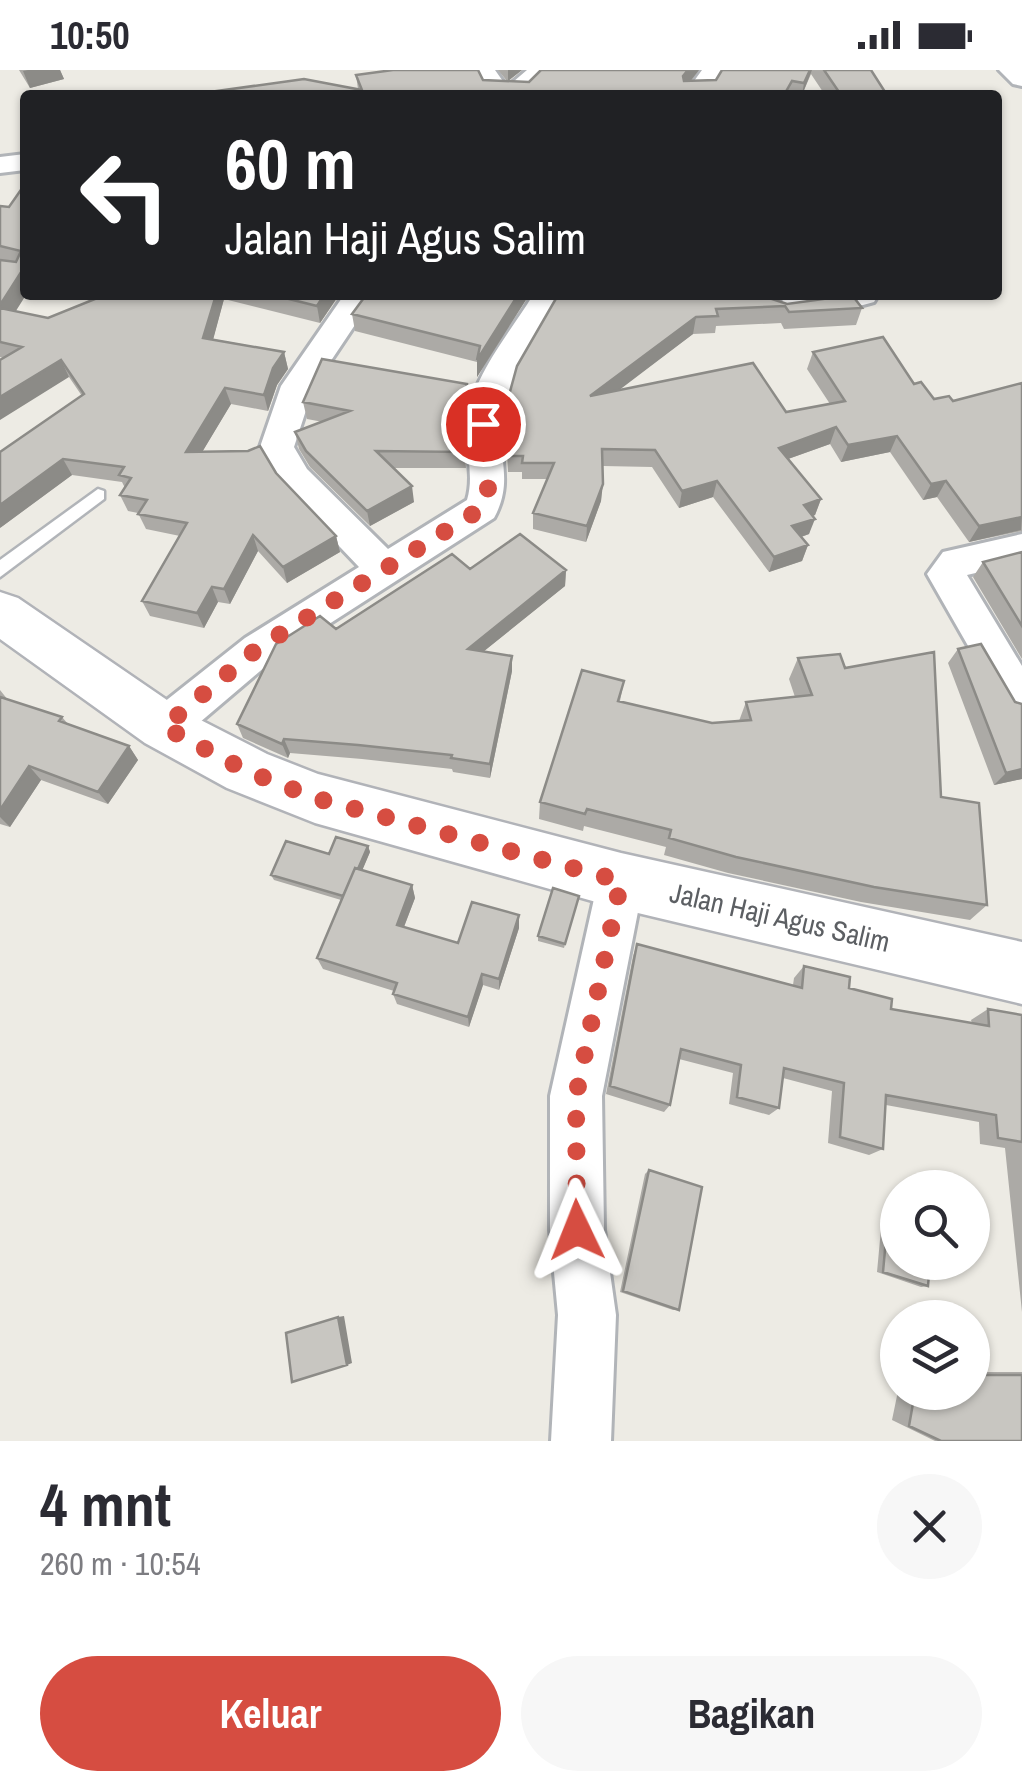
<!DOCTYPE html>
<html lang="id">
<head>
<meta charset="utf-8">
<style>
  :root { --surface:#fff; --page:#f7f7f7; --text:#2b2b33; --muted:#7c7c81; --accent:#d64d41 }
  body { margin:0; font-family:"Archivo Narrow",sans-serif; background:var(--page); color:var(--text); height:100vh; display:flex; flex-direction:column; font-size:38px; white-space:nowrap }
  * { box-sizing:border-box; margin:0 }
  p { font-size:32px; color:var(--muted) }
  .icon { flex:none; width:55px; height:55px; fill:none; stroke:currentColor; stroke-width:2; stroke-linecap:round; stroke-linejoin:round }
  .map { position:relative; height:1371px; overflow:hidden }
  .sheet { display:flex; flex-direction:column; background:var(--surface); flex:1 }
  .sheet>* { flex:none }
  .guide { position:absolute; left:20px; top:20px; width:982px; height:210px; border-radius:10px; box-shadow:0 2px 8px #0004; background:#202124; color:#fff; overflow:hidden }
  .buttons { position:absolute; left:880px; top:1100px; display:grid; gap:20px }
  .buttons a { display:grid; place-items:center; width:110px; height:110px; border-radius:50%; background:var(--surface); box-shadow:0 2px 8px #0004; font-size:50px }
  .pin { position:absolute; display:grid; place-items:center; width:85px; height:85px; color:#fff; margin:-42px; border:5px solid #fff; border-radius:50%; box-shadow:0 2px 10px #0007 }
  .me { position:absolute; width:110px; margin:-55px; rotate:358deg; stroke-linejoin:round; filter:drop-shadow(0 0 8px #0008) }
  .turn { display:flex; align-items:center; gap:35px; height:210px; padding:0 40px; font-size:45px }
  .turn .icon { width:130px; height:130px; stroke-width:2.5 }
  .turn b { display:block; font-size:70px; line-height:85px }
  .round { display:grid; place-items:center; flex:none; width:105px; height:105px; border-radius:52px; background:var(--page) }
  .head { display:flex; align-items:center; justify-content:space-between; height:170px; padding:0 40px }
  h1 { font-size:60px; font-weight:700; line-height:75px }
  .action { display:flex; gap:20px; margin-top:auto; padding:20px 40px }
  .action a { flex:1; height:115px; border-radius:60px; background:var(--accent); color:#fff; font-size:40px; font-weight:700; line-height:115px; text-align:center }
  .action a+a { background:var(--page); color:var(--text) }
  .status { display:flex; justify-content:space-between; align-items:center; height:70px; padding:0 50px; background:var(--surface); direction:ltr }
  .status svg { height:28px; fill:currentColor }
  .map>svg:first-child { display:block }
</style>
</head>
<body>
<div class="status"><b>10:50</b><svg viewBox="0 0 49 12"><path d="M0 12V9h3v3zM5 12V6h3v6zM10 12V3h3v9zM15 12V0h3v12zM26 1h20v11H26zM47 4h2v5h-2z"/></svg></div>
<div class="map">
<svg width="1022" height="1371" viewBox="0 0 1022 1371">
  <rect width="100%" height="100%" fill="#edebe4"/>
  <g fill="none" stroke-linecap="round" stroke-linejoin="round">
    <defs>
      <path id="service" d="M98,419L104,421V429L0,507V490Z"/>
      <path id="minor" d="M471,0H495L507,17L527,0H553L529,25H487Z
        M702,0H727L710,25H684Z
        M999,0H1022V16L1013,14Z
        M25,84V100L0,103V87Z
        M344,225H375L314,316L294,377L307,399L388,479L467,430C475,404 464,378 467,352C472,306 510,263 533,225H563C542,262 512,300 503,342C494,382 516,408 494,448L273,590L179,670L164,675L149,670L143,657L149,644L245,568L359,497L283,417L260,377L281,316Z
        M795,225H878L874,232L863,235L795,245L784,242L780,235L784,228Z
        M1022,464V492L967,505L1022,596V649L1007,644L927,504L943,482Z
        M621,790L637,796L644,811L602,1026L604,1160L616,1245L611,1371H551L558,1245L550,1160V1026L598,811L605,796Z"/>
      <path id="secondary" d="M0,522L18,528L183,641L267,684L318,704L621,783L1022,872V934L621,839L315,753L227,718L145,673L0,569Z"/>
    </defs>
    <use href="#service" stroke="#b1b4b8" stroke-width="5"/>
    <use href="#minor" stroke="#b1b4b8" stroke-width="6"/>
    <use href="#secondary" stroke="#b1b3b8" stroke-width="5"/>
    <use href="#service" fill="#fff" fill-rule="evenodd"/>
    <use href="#minor" fill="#fff" fill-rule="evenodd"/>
    <use href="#secondary" fill="#fff" fill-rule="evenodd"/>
  </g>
  <path fill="#acaaa6" d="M19,0H60L64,9L30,18Z
    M498,0H522L508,11L529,12L699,0L691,11L716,10L722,0H871L887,25H825L811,4L802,25H188L358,19L356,5L507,11Z
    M25,114L15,241L48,248L95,229L97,225H339L320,253L224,229L213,269L284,282L288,299L277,315L268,341L231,334L202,382L276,403L336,466L340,482L287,513L258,481L230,534L218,532L204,558L150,546L142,531L180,466L146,459L138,443L128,441L120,425L125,418L122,412L72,405L0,458L82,326L69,307L0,287V136L9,137Z
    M529,225L477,307V292L355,261L352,244Z
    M558,225H786L771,226L772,229L787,234L862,238L856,255L784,259L781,253L716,256L715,263L693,264L618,320L786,342L830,334L807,299L813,282L914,314L934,329L953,331L1022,313V461L969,472L937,427L923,430L890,382L841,392L830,374L788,389L821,429L815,445L813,446L809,464L801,467L808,475L802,491L769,502L713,427L679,438L652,397L603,396L601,431L586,472L533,459V443L547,409H522V402H508L505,340Z
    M467,314L468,331L463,360L466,398H393L414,432L370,456L310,397L299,379L295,362L323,352L307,349L303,332Z
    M1022,482V589L973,507L983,492Z
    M470,499L566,500L565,516L484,581L512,601L490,708L453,702L452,699L362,689L290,683L288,688L243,668L237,654L336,559Z
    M958,579L1015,632L1022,634V709L994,715L948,593Z
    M798,588L845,598L941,727L987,835L970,850L861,832L728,803L664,785L666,777L584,756L583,761L539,749L540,732L624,611L620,631L712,653L739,651L746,632L795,627L789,609Z
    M0,620L8,630L62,647L68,654L129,676L138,690L108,734L41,710L10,757L0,754Z
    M368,776L370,782L362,800L412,815L415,828L404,857L458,873L519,845V858L499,920L483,915L469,957L397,934L393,924L394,921L323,899L317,888L341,830L274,810L271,805L329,784Z
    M579,826L564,878L538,871V866Z
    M637,874L793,915L794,908L804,896L891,939L972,953L971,950L988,939L1022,945V1242L1005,1078L980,1074L979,1052L886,1035L883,1079L869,1085L828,1073L832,1021L783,1008L779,1038L769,1045L729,1034L733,1003L679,989L670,1035L664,1042L606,1024L633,886Z
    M649,1100L679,1240H673L620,1222L645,1104Z
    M887,1158L928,1216L921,1217L877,1202L881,1159Z
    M972,1302H1022V1371H935L892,1350L898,1321V1322H972Z"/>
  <path fill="#8c8b87" d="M28,0H60L64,9L30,18L23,1Z
    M508,0H522L508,11Z
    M688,0H699L681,23L683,6Z
    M810,0H812L802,25L804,13Z
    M25,196L26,225L7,255L0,241V235Z
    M216,225H223L224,229L209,285L203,268Z
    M324,225H339L320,253L317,236Z
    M518,225H529L477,307V290Z
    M696,247L693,264L589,343L590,326Z
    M284,282L288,299L277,315L268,341L264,325L273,298Z
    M61,290L69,307L0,350V327Z
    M467,314L468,331L463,362L462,345Z
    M225,318L231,334L192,399L186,382Z
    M836,357L830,374L774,394L779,378Z
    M897,366L890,382L841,392L848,375Z
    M63,389L72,405L0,458V435Z
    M717,411L713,427L679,438L682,421Z
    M946,411L937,427L923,430L931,414Z
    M603,414L601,431L586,472L587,456Z
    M412,416L414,432L370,456L367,441Z
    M821,429L815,445L798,451L804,435Z
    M1022,447L1021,460L969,472L979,456Z
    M815,449L809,464L787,472L792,456Z
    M253,465L258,481L230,534L224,519Z
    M336,466L340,482L287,513L283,497Z
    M808,475L802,491L769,502L774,487Z
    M566,500L565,516L468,594V579Z
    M212,517L218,532L204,558L197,543Z
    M512,586V601L490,708V694Z
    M284,669L290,683L288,688L282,674Z
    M129,676L138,690L108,734L98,722Z
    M29,696L41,710L10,757L0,747V740Z
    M1022,699V709L994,715L1006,703Z
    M368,776L370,782L349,832L347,827Z
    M412,815L415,828L400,867L397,855Z
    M519,845V858L499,920V909Z
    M482,904L483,915L469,957L468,947Z
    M344,1246L352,1293L347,1295L338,1247Z"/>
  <path fill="#c8c6c1" stroke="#8c8b87" stroke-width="2.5" d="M393,0H478L483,10L529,12L541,0H688L683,6L684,11L716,10L722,0H810L804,13L792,11L784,25H188L304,9L362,20L356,5Z
    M824,0H871L887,25H841Z
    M25,114V196L0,235V190L16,192L21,181L0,176V136L9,137Z
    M97,225H216L203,268L284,282L273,298L264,325L225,318L186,382L248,381L260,376L276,403L336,466L283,497L253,465L224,519L212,517L197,543L142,531L187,453L138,444L147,430L120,425L131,408L119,405L124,397L63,389L0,435V382L84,324L61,290L0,327V290L22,277L0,272V238L48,248L95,229Z
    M273,225H324L317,236Z
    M366,225H518L477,290L480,276L352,244Z
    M558,225H771L772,229L787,234L852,225L862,238L789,242L785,236L716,239L718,246L696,247L590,326L753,293L786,342L845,331L813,282L883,267L914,314L921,312L934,329L949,326L953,331L1022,313V447L979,456L946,411L931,414L897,366L848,375L836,357L779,378L821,429L804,435L815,449L792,456L808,475L774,487L717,411L682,421L655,380L602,379L603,414L587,456L533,443L554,393H522L523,386H507L505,340L517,296Z
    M322,289L467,314L462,345L465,382L376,381L412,416L367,441L306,381L295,362L350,341L303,332Z
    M520,464L566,500L468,579L512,586L490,694L451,688L452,685L358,675L284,669L282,674L237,654L276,574L320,546L336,559L452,484L470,499Z
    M1022,482V556L983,492Z
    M981,574L1015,632L1022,634V699L1006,703L958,579Z
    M934,582L941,727L979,733L987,835L874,817L736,787L669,768L671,760L587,739L585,744L540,732L582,600L624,611L618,631L712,653L751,650L746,632L812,625L798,588L840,584L845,598Z
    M0,627L62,647L59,651L129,676L98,722L29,696L0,740Z
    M336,767L368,776L358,799L355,798L343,826L271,805L286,771L329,784Z
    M355,798L412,815L397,855L458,873L472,832L519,845L499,909L482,904L468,947L393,924L397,913L317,888Z
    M553,818L579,826L565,874L538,866Z
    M637,874L802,918L804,896L850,907L849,918L892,929L891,939L989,956L988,939L1022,945V1072L998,1068L996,1045L886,1025L883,1079L840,1067L844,1013L784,998L779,1038L737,1027L741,995L681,979L670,1035L610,1016Z
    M649,1100L702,1117L679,1240L623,1221Z
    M887,1158L898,1161V1192H930L928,1216L883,1202Z
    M338,1247L347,1295L292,1312L286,1263Z
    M972,1305H1022V1371H941L909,1356L915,1322H972Z"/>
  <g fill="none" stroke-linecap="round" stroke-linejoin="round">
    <path stroke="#d64d41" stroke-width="18" stroke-dasharray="0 32.4" d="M483,354C482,383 497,413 481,439L258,578L164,657L247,701L315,728L621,811L576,1026L577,1160"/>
  </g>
  <g text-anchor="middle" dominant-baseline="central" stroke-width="9" stroke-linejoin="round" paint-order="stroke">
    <g font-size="28" fill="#5c5f63" stroke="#fff">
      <text transform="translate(780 847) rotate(13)">Jalan Haji Agus Salim</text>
    </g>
  </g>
</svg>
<div class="buttons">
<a><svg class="icon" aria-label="search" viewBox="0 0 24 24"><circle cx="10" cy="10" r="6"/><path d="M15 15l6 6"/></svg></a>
<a><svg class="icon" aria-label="layers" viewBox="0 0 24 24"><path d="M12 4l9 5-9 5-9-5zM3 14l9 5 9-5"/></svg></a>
</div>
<div class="pin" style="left:483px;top:354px;background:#d93025"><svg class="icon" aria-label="arrive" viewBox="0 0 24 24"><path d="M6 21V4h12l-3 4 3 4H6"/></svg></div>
<svg class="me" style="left:577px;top:1160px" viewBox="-20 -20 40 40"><path d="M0-17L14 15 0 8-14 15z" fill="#d64d41" stroke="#fff" stroke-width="4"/></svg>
<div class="guide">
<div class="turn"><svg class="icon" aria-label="left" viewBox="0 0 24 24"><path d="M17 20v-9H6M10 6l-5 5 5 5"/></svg><div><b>60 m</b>Jalan Haji Agus Salim</div></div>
</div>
</div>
<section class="sheet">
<div class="head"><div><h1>4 mnt</h1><p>260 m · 10:54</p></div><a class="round"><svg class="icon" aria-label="close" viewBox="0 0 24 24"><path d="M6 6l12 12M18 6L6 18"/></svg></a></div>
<div class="action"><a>Keluar</a><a>Bagikan</a></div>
</section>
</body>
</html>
